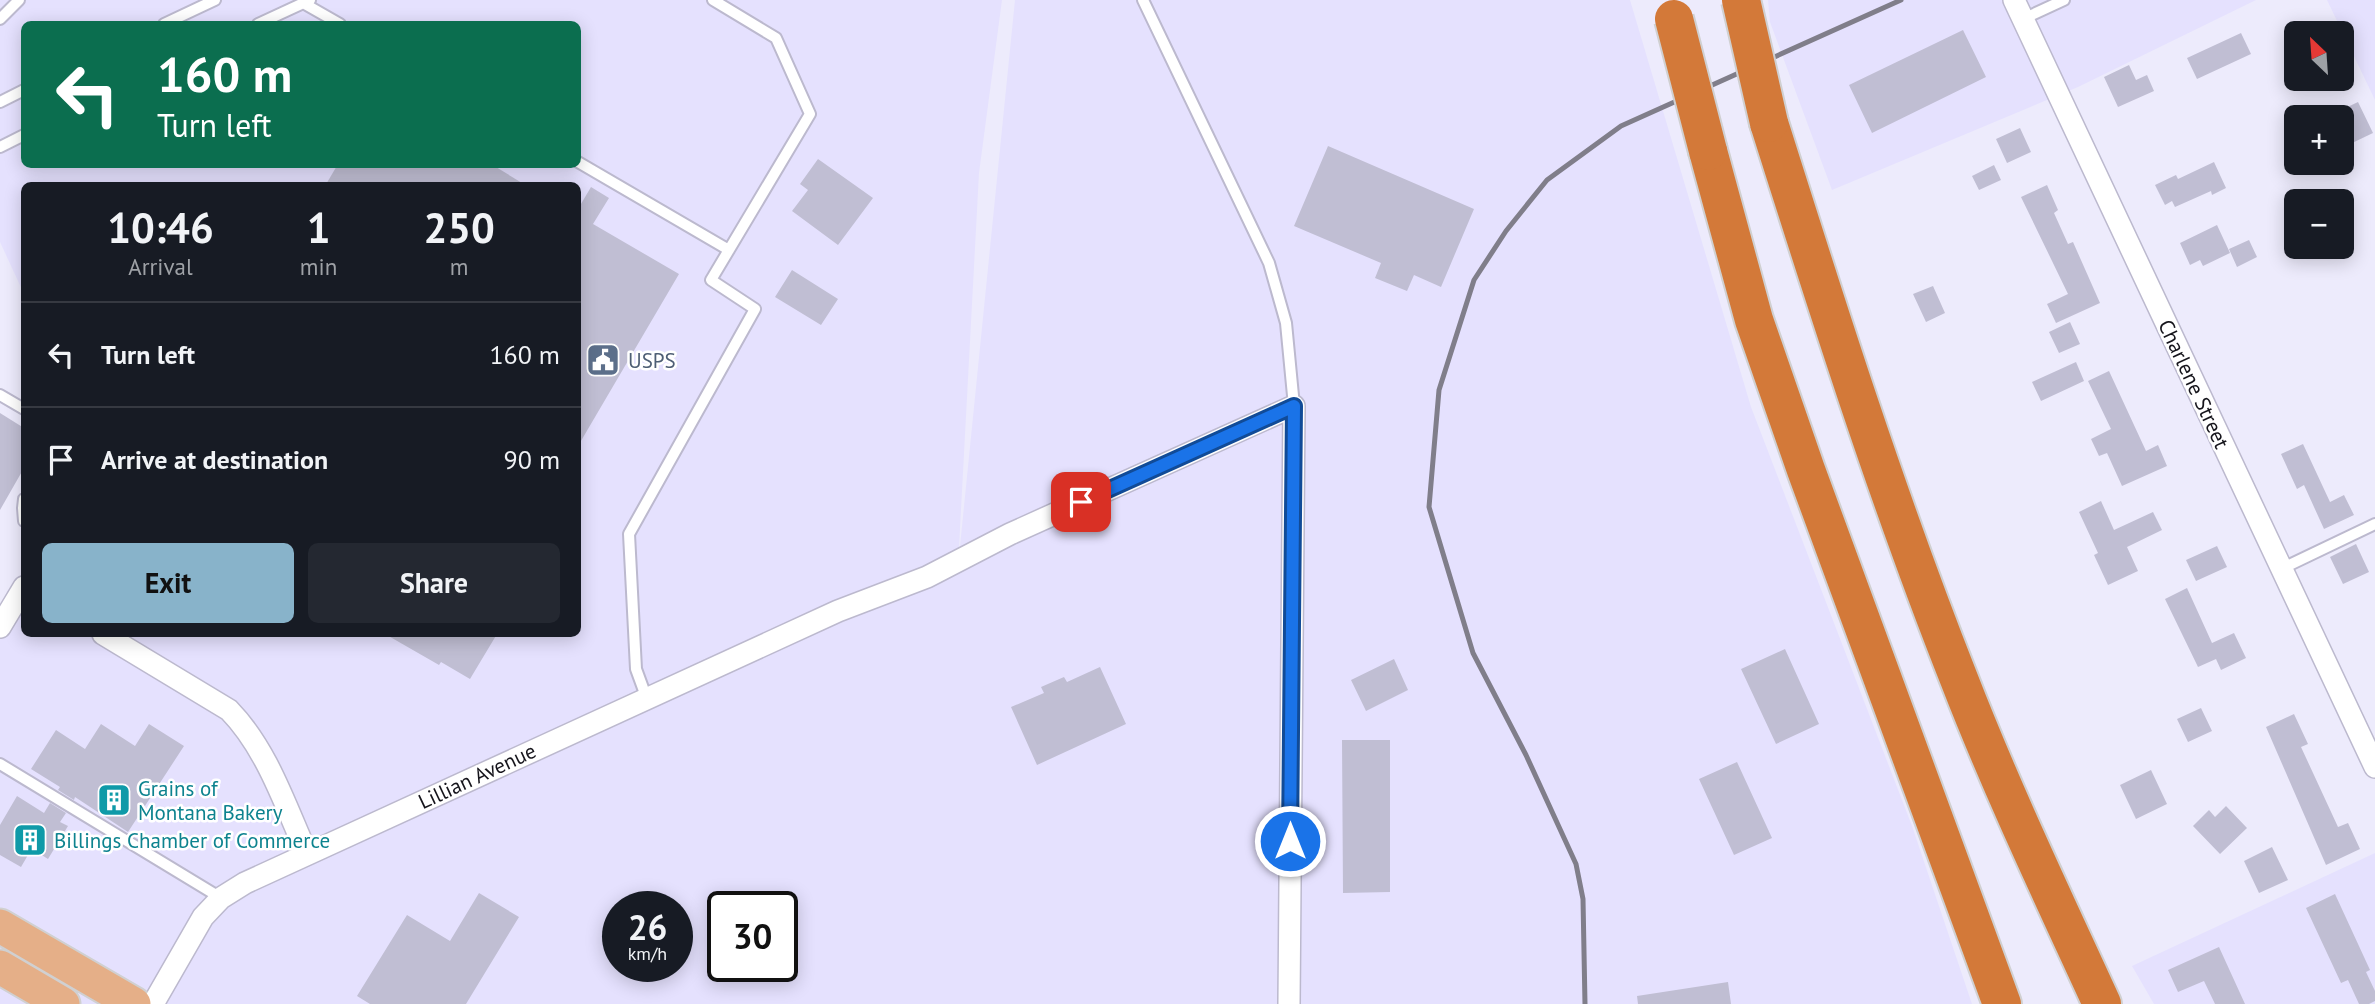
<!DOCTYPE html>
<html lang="en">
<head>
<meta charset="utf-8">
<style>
  :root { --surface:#171b24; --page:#242831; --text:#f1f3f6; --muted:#9ea1a6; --line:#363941; --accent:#88b3ca }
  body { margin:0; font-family:"PT Sans",sans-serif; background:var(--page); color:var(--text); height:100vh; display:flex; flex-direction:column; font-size:26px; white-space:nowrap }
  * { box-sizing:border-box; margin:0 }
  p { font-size:23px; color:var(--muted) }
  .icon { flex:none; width:38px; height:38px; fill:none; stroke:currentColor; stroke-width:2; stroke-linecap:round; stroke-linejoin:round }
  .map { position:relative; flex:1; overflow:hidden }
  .sheet { position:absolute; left:21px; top:182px; width:560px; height:455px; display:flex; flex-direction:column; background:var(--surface); border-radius:10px; box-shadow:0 4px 18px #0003 }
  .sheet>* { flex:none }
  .hud { position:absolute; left:21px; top:21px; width:560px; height:147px; border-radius:10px; box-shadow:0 4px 18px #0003; background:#0b6e4f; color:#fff; overflow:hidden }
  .needle { width:46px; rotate:335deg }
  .tools { position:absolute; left:2284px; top:21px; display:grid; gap:14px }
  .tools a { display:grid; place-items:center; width:70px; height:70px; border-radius:10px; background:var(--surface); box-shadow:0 4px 18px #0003; font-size:35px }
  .speed { position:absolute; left:602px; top:891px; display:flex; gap:14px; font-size:35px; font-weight:700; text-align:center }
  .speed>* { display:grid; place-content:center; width:91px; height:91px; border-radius:50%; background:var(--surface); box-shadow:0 4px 18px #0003; line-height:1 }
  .speed small { font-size:18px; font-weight:400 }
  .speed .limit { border:4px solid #111; border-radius:10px; background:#fff; color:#111 }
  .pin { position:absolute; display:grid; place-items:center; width:60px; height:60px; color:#fff; margin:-30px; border-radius:14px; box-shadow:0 4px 10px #0006 }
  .me { position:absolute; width:77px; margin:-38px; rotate:0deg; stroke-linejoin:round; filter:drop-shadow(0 0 5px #0008) }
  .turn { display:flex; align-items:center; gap:24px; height:147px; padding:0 21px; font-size:32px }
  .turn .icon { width:91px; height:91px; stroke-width:2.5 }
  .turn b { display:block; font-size:49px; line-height:60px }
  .eta { display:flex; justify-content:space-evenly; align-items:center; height:119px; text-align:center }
  .eta b { font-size:42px; font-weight:600; line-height:49px }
  .cta { display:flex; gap:14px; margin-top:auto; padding:14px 21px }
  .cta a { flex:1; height:80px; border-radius:10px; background:var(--accent); color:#111; font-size:28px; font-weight:600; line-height:80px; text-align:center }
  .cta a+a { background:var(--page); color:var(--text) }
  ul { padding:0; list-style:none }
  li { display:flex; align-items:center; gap:21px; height:105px; padding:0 21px; border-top:2px solid var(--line) }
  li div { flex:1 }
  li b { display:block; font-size:26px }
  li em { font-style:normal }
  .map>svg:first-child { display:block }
</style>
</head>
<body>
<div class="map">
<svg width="2375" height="1004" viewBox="0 0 2375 1004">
  <rect width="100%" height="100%" fill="#edebfc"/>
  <path fill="#e5e1fe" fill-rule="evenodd" d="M0,0H1002L979,173L958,566L1015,0H1630L1751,407L1912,826L1972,1004H0V628L24,587V634H578V186H24V294L0,242ZM24,24H578V164H24ZM618,906H677V966H618ZM723,906H782V966H723Z
    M1768,0H2256L2078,87L1832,190L1770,22Z
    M2327,0H2375V100Z
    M2375,853V1004H2154L2132,966Z"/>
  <path fill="#c0bed3" d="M1963,30L1986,77L1872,133L1849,85Z
    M2241,33L2251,54L2197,79L2187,58Z
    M2129,65L2136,80L2147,75L2154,91L2118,107L2104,77Z
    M2358,102L2373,133L2350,144L2342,126V117H2337L2335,113Z
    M2020,128L2031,152L2007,163L1996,139Z
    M1328,146L1474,209L1441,287L1414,275L1407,291L1375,278L1381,263L1294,226Z
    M818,159L873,198L838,245L792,211L808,190L800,184Z
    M2214,162L2226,188L2212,195L2211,191L2175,207L2172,201L2165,205L2155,185L2176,175L2178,179Z
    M338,164H491L527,186H325Z
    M1994,165L2001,180L1979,190L1972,176Z
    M2047,185L2058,210L2054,213L2068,244L2073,242L2100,303L2056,323L2047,304L2068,294L2021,197Z
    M591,187L609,198L593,224L679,274L578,446V209Z
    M2217,225L2230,253L2203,266L2200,260L2190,265L2180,243Z
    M2249,240L2257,257L2237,267L2229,249Z
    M792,270L838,299L821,325L775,297Z
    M1933,286L1945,313L1926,322L1913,294Z
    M2070,322L2080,344L2059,353L2049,332Z
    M2076,362L2084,381L2041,401L2032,382Z
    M2109,371L2146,451L2158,445L2167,466L2122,486L2107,453L2099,456L2091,439L2111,429L2088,381Z
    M0,413L24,428V468L0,510Z
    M2303,444L2330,502L2344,495L2354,515L2324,529L2304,485L2297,489L2281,454Z
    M2101,501L2114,530L2153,512L2162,530L2127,547L2138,571L2108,585L2094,555L2098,553L2079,512Z
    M2356,544L2369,572L2343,584L2330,557Z
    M2217,546L2227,567L2196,581L2186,560Z
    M2187,588L2212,643L2234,633L2246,658L2221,670L2216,659L2198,667L2165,599Z
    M385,634H497L470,679L441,662L439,665Z
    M1785,649L1819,724L1776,744L1741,669Z
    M1394,659L1408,690L1366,711L1351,680Z
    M1100,667L1126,724L1037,765L1011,707L1044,693L1041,687L1064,677L1067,682Z
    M2201,708L2212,731L2188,742L2177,719Z
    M2294,714L2308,744L2301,747L2338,827L2348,823L2360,849L2326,865L2266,727Z
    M101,724L135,746L149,724L184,746L128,832L75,797L74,800L58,790L60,787L31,769L56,730L85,749Z
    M1342,740H1390V892L1343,893Z
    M1737,762L1772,838L1734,855L1699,779Z
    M2151,770L2167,804L2136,819L2120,785Z
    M17,796L44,813L50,803L66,813L60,822L68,826L48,859L40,854L28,855L21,867L0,855V825Z
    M2226,806L2247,828L2220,854L2193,826L2209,810L2215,817Z
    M2272,847L2288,880L2259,893L2244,861Z
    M479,893L519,917L466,1004H370L357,996L407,915L450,941Z
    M2335,894L2370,970L2366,972L2375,991V1001L2369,1004H2359L2348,980L2341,983L2306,908Z
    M2219,947L2245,1004H2215L2204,981L2178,992L2168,970Z
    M1728,982L1731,1004H1638L1637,996Z"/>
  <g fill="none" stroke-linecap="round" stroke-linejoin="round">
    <defs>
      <path id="service" d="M1143,0L1269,263L1286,323L1294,406
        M303,3L340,24
        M0,19L19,0
        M2023,19L2064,0
        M164,24L215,0
        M258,24L310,0
        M0,102L24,90
        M0,147L24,135
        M578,162L729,250
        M0,395L24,409
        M24,499L23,508L24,521
        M2281,569L2375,524
        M647,699L636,669L629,534L755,309L711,280L810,114L776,38L713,0
        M0,764L221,898"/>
      <path id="minor" d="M2014,0L2375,767
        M0,627L24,587
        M103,634L229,710C267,749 285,805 307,854
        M153,1004L203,917L221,898L245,883L838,611L927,577L1010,534L1294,406L1289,1004"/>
      <path id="primary" d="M0,926L134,1004
        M0,967L63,1004"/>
      <path id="motorway" d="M1769,123C1828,310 1887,497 1959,679C2002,790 2053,897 2102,1004
        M1708,151L1754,320L1806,470L2002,1004"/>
    </defs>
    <use href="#service" stroke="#bcb9ce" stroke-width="14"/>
    <use href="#minor" stroke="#bcb9ce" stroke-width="24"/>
    <use href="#primary" stroke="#d0d0d1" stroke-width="37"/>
    <use href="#motorway" stroke="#d0d0d1" stroke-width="42"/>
    <use href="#service" stroke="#fff" stroke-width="10"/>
    <use href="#minor" stroke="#fff" stroke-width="21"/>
    <use href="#primary" stroke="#e5af88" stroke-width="33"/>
    <use href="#motorway" stroke="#d37939" stroke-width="38"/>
    <path stroke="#807e8a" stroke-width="5" d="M1585,1004L1583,899L1576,864L1526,755L1473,653L1429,507L1439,390L1474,280L1506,231L1547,180L1621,126L1901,0"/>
    <defs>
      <path id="motorway-bridge" d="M1741,0L1769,123
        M1674,19L1708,151"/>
    </defs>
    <use href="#motorway-bridge" stroke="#d0d0d1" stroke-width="42" stroke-linecap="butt"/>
    <use href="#motorway-bridge" stroke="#d37939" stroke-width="38"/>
  </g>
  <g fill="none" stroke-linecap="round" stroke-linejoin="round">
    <defs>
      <path id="route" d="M1081,502L1294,406L1290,841"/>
    </defs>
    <use href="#route" stroke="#114b97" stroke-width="18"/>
    <use href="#route" stroke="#1a73e8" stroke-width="12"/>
  </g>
  <defs>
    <symbol id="civic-square" viewBox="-11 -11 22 22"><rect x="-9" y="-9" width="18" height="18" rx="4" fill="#5c6f8a" stroke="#fff"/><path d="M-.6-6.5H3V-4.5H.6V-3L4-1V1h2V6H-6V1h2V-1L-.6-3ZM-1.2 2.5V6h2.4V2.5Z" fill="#fff"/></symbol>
    <symbol id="building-square" viewBox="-11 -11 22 22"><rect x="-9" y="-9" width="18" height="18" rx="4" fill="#0f9aa8" stroke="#fff"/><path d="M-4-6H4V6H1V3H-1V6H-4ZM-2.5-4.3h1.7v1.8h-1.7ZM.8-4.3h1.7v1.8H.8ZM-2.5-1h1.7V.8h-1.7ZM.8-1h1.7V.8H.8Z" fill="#fff"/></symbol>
  </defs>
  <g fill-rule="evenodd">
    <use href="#civic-square" x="584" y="341" width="38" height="38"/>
    <use href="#building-square" x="95" y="781" width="38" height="38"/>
    <use href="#building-square" x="11" y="821" width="38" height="38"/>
  </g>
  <g text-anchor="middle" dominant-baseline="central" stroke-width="5" stroke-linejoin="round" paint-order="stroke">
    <g font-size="21" fill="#4e5e75" stroke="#fff" text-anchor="start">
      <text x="628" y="360">USPS</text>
    </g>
    <g font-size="21" fill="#15141b" stroke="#fff">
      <text transform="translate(2194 384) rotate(65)">Charlene Street</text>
      <text transform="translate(477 776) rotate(-25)">Lillian Avenue</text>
    </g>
    <g font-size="21" fill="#0d838f" stroke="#fff" text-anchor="start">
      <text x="138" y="788">Grains of<tspan x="138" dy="24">Montana Bakery</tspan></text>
      <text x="54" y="840">Billings Chamber of Commerce</text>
    </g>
  </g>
</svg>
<div class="tools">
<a><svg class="needle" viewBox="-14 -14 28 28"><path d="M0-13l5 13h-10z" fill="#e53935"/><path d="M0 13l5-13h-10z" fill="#9ea1a6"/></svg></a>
<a>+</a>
<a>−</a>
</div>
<div class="speed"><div>26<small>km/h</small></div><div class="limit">30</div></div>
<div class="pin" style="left:1081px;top:502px;background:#d93025"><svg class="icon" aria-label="arrive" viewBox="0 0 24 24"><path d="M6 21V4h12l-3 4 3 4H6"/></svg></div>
<svg class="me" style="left:1290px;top:841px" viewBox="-20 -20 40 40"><circle r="17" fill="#1a73e8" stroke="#fff" stroke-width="3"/><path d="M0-11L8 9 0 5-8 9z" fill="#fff"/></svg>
<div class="hud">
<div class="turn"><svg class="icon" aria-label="left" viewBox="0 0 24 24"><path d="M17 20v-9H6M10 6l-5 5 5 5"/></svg><div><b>160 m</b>Turn left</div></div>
</div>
<section class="sheet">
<div class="eta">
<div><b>10:46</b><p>Arrival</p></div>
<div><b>1</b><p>min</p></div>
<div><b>250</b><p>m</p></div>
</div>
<ul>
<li><svg class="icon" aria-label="left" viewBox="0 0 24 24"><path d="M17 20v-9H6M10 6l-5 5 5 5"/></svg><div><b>Turn left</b></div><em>160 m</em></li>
<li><svg class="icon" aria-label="arrive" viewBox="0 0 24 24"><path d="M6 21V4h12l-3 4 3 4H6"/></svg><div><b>Arrive at destination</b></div><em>90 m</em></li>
</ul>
<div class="cta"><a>Exit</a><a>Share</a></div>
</section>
</div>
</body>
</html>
